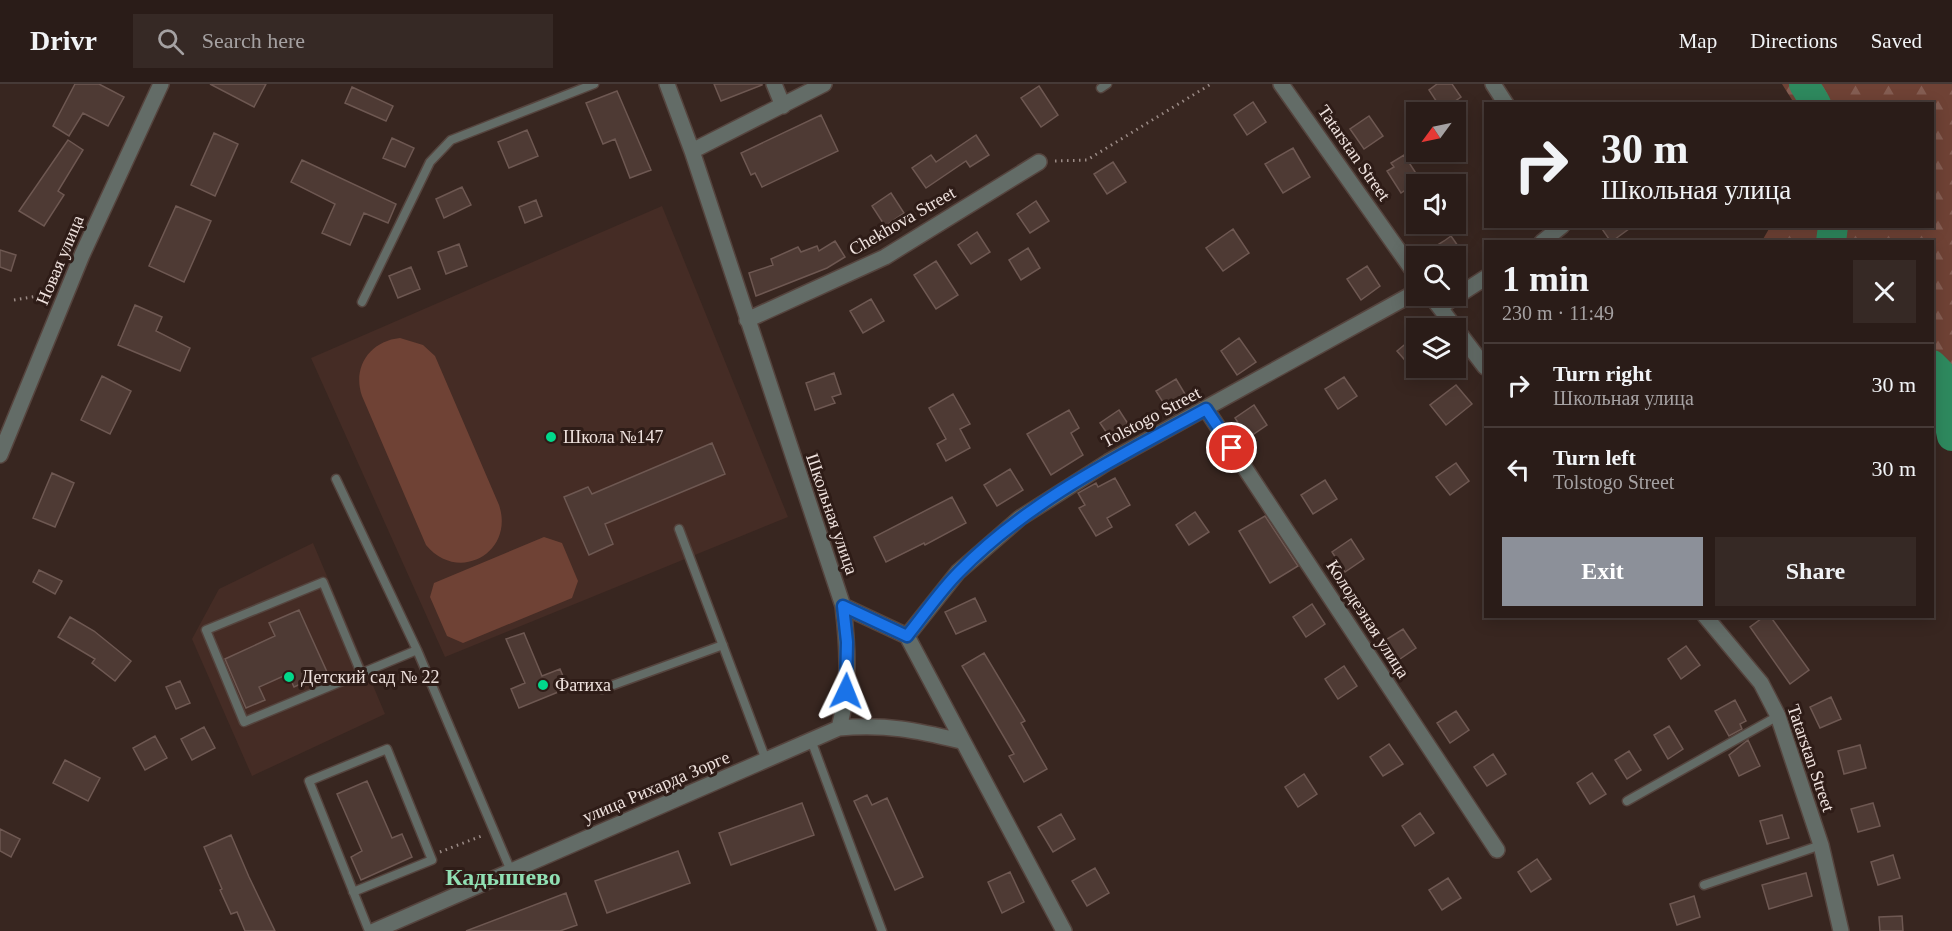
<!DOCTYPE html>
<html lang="en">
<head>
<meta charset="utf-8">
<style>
  :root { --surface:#2a1c18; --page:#362925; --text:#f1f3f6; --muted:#a5a1a2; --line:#463a37; --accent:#8c9099 }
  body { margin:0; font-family:Georgia,serif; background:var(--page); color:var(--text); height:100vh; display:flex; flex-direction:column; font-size:22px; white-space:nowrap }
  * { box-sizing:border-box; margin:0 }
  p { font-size:20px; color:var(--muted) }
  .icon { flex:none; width:33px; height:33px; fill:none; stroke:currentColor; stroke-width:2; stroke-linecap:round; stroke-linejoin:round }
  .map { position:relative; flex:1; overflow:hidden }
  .side { position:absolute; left:1484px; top:156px; width:450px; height:378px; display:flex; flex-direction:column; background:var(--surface); border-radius:0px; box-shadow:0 3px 15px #0003,0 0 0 2px var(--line) }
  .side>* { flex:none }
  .top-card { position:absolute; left:1484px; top:18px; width:450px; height:126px; border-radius:0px; box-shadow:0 3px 15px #0003,0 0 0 2px var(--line); background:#2a1c18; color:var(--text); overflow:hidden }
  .needle { width:39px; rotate:237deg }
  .controls { position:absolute; left:1406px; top:18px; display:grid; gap:12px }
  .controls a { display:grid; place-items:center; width:60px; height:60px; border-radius:0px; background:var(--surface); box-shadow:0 3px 15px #0003,0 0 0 2px var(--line); font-size:30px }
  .pin { position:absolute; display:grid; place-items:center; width:51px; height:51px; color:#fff; margin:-26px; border:3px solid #fff; border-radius:50%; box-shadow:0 2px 6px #0007 }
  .me { position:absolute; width:66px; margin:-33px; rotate:2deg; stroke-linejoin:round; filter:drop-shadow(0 0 4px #0008) }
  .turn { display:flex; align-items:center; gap:21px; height:126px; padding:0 18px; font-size:27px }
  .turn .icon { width:78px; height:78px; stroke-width:2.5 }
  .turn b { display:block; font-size:42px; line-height:51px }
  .round { display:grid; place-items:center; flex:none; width:63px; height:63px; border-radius:0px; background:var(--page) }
  .headline { display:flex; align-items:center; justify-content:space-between; height:102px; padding:0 18px }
  h1 { font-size:36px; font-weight:800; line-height:45px }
  .cta { display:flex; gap:12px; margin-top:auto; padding:12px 18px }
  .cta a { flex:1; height:69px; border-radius:0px; background:var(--accent); color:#fff; font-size:24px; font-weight:800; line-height:69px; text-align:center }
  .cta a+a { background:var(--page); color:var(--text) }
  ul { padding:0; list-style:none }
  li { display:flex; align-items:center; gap:18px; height:84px; padding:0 18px; border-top:2px solid var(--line) }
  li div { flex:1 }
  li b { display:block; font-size:22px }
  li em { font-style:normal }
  header { display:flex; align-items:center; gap:36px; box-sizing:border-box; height:84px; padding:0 30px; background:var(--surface); border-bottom:2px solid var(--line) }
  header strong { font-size:28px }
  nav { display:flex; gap:33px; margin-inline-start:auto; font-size:21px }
  .search { width:420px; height:54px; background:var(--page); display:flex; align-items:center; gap:15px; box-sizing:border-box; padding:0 21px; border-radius:0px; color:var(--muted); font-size:22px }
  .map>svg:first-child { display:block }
</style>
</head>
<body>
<header>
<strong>Drivr</strong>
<div class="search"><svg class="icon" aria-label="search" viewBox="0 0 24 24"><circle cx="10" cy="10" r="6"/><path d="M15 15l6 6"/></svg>Search here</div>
<nav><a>Map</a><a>Directions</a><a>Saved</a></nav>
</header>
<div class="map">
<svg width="1952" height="847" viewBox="0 0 1952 847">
  <defs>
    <pattern id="forest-firs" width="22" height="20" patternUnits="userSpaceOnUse" patternTransform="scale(1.5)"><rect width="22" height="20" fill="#6f4235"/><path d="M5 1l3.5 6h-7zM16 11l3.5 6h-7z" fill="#845d52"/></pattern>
  </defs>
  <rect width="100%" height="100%" fill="#382620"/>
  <path fill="#452c25" d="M662,122L788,433L445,573L311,274Z
    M313,459L385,630L252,692L192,555L219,505Z"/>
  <path fill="url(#forest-firs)" d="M1782,0H1952V342L1939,297L1932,294V158L1762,157L1770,143L1932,142V20L1794,19Z"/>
  <path fill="#6f4235" d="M400,254L423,261L435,272L499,421C515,469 458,500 426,461L362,312C352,283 370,257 400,254Z
    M544,453L562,459L578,497L572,514L463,559L447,552L430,513L434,499Z"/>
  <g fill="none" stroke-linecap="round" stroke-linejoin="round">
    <path stroke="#2e895e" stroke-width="30" d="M1804,0L1816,20
      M1831,158L1833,142
      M1932,281L1939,288L1952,352"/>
  </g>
  <path fill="#4e3a34" stroke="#6e5852" stroke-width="1.5" d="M75,0H99L124,13L108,42L83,29L69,52L53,42Z
    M210,0H266L254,23Z
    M714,0H762V1L721,17Z
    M1437,0H1452L1461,13L1442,26L1429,6Z
    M1039,2L1058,31L1041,43L1021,14Z
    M352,3L393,22L386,37L345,19Z
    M617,7L651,86L630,94L615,55L603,60L586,19Z
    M1253,18L1266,38L1247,51L1234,31Z
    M821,31L838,67L762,103L755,89L751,91L741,69Z
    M1369,32L1383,52L1364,65L1350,45Z
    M527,46L538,72L509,84L498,58Z
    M214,49L238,60L215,112L191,101Z
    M976,51L989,71L970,83L966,77L926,104L912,84L931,71L936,78Z
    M392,54L414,64L405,83L383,74Z
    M68,56L83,66L58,107L64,111L44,142L19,127Z
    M1293,64L1310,93L1283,109L1265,80Z
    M1404,71L1423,100H1416V125L1404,107L1401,109L1387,87L1394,83L1391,79Z
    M302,76L396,120L388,139L364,129L350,161L322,149L335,120L291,98Z
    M1113,78L1126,98L1107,110L1094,90Z
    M462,103L471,121L444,134L436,115Z
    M891,109L904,129L885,142L872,122Z
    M536,116L542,132L525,139L519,123Z
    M1036,117L1049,137L1030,149L1017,130Z
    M176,122L211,137L184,198L149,182Z
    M1600,142H1633L1611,158Z
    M1233,145L1249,169L1223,187L1206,164Z
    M977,148L990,168L971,180L958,161Z
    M1451,152L1465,172H1420L1444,157Z
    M835,157L845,173L827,184L756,212L749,189L773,181L771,175L798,163L801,168L817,162L819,167Z
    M459,160L467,182L446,190L438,168Z
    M1028,164L1040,184L1021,196L1009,176Z
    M0,166L16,171L11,187L0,183Z
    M936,177L958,211L936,225L914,191Z
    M1367,182L1380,202L1361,216L1347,195Z
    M411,183L420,205L398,214L389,192Z
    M871,215L884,237L863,249L850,227Z
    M135,221L162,233L156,247L190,264L180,287L118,261Z
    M1416,251V289L1397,267Z
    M1239,254L1256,278L1237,291L1221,267Z
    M834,289L841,310L832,313L835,319L815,326L806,299Z
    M102,292L131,307L110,350L81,336Z
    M1344,293L1357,312L1338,325L1325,305Z
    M1176,295L1191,320L1171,331L1156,307Z
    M1456,301L1472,320L1446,341L1430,321Z
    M953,310L970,340L960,345L970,364L946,377L937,360L946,355L929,324Z
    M1254,321L1267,341L1248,354L1235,334Z
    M1069,326L1079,344L1071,349L1083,371L1051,391L1027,350Z
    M1119,326L1132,346L1113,358L1100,339Z
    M712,359L725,390L605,440L613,460L589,471L564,413L588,403L592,410Z
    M1456,379L1469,397L1450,411L1436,393Z
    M1010,385L1023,406L997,422L984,401Z
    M52,389L74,399L55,443L33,434Z
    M1115,394L1130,421L1107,434L1112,443L1096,452L1079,424L1085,421L1078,409L1096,399L1098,403Z
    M1325,396L1337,415L1313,430L1301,411Z
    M952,413L966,439L925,461L924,459L886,478L874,453Z
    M1195,428L1209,448L1189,461L1176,441Z
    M1265,432L1298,482L1270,499L1239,447Z
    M1351,455L1364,475L1345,488L1332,468Z
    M39,486L62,497L55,510L33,498Z
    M975,514L986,537L956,550L945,528Z
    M1312,520L1325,540L1306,553L1293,533Z
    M299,526L327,588L294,603L288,590L259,603L265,616L246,624L225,575L275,552L269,539Z
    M1765,532H1770L1809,586L1790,600L1750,543Z
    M70,533L94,547L131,577L115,597L92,579L95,575L58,553Z
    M1403,545L1416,564L1397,577L1384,557Z
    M524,549L542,592L560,585L568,604L519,624L511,605L525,599L506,555Z
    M1686,562L1700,581L1681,595L1668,575Z
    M984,569L1025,637L1021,639L1047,685L1024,698L1009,672L1014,670L962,582Z
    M1344,582L1357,602L1338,615L1325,595Z
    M180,597L190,619L176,625L166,603Z
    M1831,613L1841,635L1820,644L1810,623Z
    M1735,616L1746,637L1740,640L1742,645L1729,652L1715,627Z
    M1456,627L1469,646L1450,659L1437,639Z
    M1669,642L1683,665L1668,675L1654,651Z
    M204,643L215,664L192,676L181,655Z
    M155,652L167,674L145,686L133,664Z
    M1748,656L1760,682L1739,692L1729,671Z
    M1389,660L1403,680L1383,692L1370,673Z
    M1860,661L1866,684L1844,690L1838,667Z
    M1629,667L1641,686L1627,695L1615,676Z
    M1493,670L1506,690L1487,702L1474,683Z
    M65,676L100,694L88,717L53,699Z
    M1592,689L1606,710L1590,720L1577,699Z
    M1304,690L1317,710L1298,723L1285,703Z
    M367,697L392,754L402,750L412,773L361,796L351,773L362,767L337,710Z
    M867,711L872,721L887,714L923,793L895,806L854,717Z
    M802,719L814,751L731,781L719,749Z
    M1873,719L1880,742L1858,748L1851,725Z
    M1420,729L1434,749L1415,762L1402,742Z
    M1061,730L1075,755L1053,768L1038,743Z
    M1782,731L1789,754L1767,760L1760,737Z
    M0,745L20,755L11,773L0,767Z
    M231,751L249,793L275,847H245L237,828L231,830L220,806L222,805L204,763Z
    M678,767L690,799L607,829L595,797Z
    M1893,771L1900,794L1878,801L1871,778Z
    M1537,775L1551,795L1531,808L1518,788Z
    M1095,784L1109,809L1087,822L1072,797Z
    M1010,788L1024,818L1002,829L988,798Z
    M1806,789L1812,812L1769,825L1762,801Z
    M1448,794L1461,814L1442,826L1429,806Z
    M566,809L577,841L560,847H466Z
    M1694,812L1700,833L1677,841L1670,820Z
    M1902,832L1903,847H1880L1879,833Z"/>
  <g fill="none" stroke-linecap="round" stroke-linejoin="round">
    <defs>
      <path id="service" d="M1101,4L1107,0
        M362,218L430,78L451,56L594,0
        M336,395L417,566L511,787
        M679,445L766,676
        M361,589L323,498L206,546L244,638L417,566
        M602,605L723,561
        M811,656L882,847
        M1627,717L1778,632
        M1704,801L1821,761
        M353,808L432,776L387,665L309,697L369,847"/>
      <path id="minor" d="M667,0L692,67L843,522L907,552L1064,847
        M774,0L783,22
        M1281,0L1416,191
        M1493,0L1506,20
        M692,67L824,0
        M1542,158L1562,142
        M1431,212L1485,283
        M1440,223L1485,194
        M747,236L885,173L1039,78
        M1206,325L1497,766
        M0,371L82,171L161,0
        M1705,532L1761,599L1778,632L1821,761L1841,847
        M907,552L958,488L1020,434L1108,378L1416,208
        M839,644C850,604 848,564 843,522
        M374,847L839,644C887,640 915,646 961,657"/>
    </defs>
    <use href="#service" stroke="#55443e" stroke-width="11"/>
    <use href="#minor" stroke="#55443e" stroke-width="18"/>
    <path stroke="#9a8a85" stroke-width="3" stroke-dasharray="1.5 4.5" stroke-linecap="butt" d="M1055,77L1087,76L1211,0
      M14,216L50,210
      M440,768L484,751"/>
    <use href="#service" stroke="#636c67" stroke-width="8"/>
    <use href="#minor" stroke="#636c67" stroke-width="15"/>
  </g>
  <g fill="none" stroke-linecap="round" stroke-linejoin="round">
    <defs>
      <path id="route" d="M846,607L847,558L843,522L907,552C924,531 940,507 959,488C1028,417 1120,372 1206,325L1232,364"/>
    </defs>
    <use href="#route" stroke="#114b97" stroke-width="15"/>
    <use href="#route" stroke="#1a73e8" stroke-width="10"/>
  </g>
  <g fill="#01d98b" stroke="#2e1c17" stroke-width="2">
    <circle cx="551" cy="353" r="6"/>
    <circle cx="289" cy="593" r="6"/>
    <circle cx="543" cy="601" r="6"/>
  </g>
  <g text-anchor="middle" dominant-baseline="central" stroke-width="6" stroke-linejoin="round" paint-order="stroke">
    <g font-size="18" fill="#efe2de" stroke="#2e1c17">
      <text transform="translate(1354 69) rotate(55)">Tatarstan Street</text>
      <text transform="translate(902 137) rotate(-30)">Chekhova Street</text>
      <text transform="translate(60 176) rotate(-67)">Новая улица</text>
      <text transform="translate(1151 333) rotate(-28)">Tolstogo Street</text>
      <text transform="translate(832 430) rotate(71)">Школьная улица</text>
      <text transform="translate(1368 535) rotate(57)">Колодезная улица</text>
      <text transform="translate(1811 674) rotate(71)">Tatarstan Street</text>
      <text transform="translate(656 703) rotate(-23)">улица Рихарда Зорге</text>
    </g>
    <g font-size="18" fill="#efe2de" stroke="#2e1c17" text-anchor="start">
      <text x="563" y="353">Школа №147</text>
      <text x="301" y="593">Детский сад № 22</text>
      <text x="555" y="601">Фатиха</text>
    </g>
    <g font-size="24" font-weight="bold" fill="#90dfb3" stroke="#2e1c17">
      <text x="503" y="793">Кадышево</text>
    </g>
  </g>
</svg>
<div class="controls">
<a><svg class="needle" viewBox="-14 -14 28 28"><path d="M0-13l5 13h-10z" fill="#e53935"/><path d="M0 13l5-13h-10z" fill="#a5a1a2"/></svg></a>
<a><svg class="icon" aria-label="sound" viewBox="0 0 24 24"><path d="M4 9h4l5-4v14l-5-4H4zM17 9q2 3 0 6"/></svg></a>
<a><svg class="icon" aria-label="search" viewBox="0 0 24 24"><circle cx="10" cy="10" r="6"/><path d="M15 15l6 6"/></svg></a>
<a><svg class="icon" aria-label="layers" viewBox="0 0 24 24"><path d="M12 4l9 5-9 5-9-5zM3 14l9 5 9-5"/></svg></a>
</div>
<div class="pin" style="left:1232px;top:364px;background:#d93025"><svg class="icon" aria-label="arrive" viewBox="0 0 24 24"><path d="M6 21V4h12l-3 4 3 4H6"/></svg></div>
<svg class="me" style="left:846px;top:607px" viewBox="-20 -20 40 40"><path d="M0-17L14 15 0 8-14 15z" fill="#1a73e8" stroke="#fff" stroke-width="4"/></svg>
<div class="top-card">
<div class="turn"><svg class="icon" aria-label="right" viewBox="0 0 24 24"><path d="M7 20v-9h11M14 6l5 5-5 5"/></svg><div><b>30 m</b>Школьная улица</div></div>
</div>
<section class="side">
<div class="headline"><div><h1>1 min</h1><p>230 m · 11:49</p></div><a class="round"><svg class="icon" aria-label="close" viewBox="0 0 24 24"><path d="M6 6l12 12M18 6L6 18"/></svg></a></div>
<ul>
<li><svg class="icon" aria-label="right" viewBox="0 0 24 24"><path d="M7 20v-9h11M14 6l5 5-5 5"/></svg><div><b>Turn right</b><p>Школьная улица</p></div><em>30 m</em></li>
<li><svg class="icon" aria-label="left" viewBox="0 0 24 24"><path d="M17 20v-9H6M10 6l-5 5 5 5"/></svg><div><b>Turn left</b><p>Tolstogo Street</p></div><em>30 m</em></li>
</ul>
<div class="cta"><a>Exit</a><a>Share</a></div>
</section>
</div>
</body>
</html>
